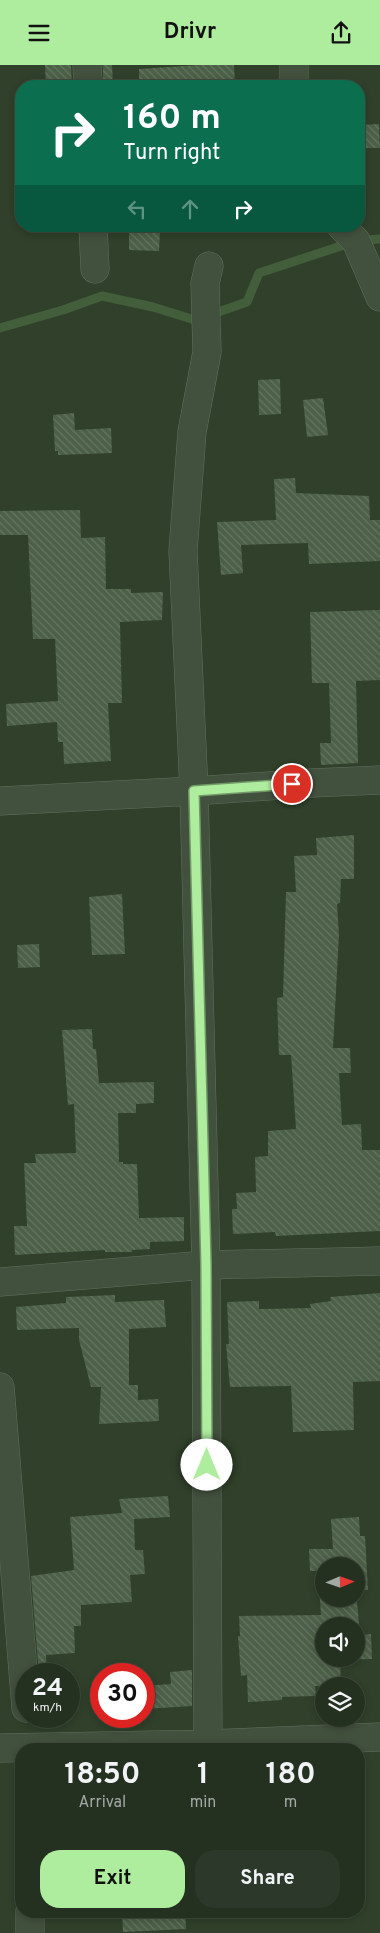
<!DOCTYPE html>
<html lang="en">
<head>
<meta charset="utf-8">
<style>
  :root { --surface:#243020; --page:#2c3829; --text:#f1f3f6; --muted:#a3a9a5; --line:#414b3e; --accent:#aeec9e }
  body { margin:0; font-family:Overpass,sans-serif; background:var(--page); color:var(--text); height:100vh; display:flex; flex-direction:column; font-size:19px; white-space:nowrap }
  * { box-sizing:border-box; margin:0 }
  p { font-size:16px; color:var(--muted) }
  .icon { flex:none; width:28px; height:28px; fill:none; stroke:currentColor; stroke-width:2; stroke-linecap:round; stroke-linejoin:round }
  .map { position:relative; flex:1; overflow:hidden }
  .sheet { position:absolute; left:15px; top:1678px; width:350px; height:175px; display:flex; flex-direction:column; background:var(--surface); border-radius:20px; box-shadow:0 2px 8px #0003,0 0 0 1px var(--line) }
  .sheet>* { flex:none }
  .banner { position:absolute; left:15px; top:15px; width:350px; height:152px; border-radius:20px; box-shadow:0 2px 8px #0003,0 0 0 1px var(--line); background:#0b6e4f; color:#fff; overflow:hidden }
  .needle { width:32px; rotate:88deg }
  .fabs { position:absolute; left:315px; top:1492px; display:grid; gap:10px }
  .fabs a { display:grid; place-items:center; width:50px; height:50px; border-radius:50%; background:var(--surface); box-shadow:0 2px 8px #0003,0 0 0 1px var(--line); font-size:25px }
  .speed { position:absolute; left:15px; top:1598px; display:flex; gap:10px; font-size:25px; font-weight:700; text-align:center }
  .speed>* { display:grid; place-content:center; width:65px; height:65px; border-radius:50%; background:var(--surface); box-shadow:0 2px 8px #0003,0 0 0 1px var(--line); line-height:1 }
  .speed small { font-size:12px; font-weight:400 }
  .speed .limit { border:8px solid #d22; background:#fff; color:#111 }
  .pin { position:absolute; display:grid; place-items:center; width:42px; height:42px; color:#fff; margin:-21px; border:2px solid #fff; border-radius:50%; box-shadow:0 1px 5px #0007 }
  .me { position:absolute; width:55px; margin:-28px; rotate:0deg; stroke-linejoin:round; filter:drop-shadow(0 0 4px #0008) }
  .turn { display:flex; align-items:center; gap:18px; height:105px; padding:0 25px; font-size:22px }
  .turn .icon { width:65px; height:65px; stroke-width:2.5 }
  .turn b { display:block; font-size:35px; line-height:42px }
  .lanes { display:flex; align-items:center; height:48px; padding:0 25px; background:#0003; justify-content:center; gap:25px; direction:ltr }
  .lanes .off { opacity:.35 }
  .eta { display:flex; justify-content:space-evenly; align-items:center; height:85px; text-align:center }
  .eta b { font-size:30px; font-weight:700; line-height:35px }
  .primary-button { display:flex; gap:10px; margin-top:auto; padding:10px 25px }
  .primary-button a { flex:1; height:58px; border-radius:20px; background:var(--accent); color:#111; font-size:20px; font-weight:700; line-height:58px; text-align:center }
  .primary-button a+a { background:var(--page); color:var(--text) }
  header { display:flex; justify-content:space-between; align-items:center; height:65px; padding:0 25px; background:var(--accent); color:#111; font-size:22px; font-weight:700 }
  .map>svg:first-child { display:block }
</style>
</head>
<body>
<header><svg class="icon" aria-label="menu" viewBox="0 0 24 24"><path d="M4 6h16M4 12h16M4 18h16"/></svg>Drivr<svg class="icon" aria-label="share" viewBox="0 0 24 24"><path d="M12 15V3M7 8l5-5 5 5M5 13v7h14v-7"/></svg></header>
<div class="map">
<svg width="380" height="1868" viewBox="0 0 380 1868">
  <defs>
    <pattern id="building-back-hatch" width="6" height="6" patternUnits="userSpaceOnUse" patternTransform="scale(1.25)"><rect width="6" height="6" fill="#4c5f47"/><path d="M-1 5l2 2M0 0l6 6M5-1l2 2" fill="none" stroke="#647560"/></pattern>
  </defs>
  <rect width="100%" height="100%" fill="#30402a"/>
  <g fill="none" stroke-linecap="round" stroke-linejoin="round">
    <path stroke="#435e3b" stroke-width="9" d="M0,263L63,245L102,231L153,242L195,255L247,237L259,208L356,176L380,174"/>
  </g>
  <path fill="url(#building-back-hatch)" fill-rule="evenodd" d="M45,0H71L72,21H46Z
    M103,0H112L113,21H103Z
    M200,0H234L235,21H139V4Z
    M379,59L380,83H359V60Z
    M129,163L160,164L159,186L129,185Z
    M280,314L281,349L259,350L258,315Z
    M323,333L328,370L307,372L303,335Z
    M74,348L75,365L111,363L112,388L58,390V386H55L53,350Z
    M295,413L296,428L369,431L370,455H380V496L309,499L308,478L241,480L243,508L221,510L217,457L276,455L274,414Z
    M80,445L81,473L105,472L106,524H131V528L163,527L162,555L120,557L122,638H108L111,696L64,699L63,677H58L57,657L7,661L6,639L58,636L55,574H33L28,470H0V446Z
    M380,545V615L356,616L358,698L321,700L320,678H331L329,618H312L310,547Z
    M354,770V814H341L340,838L337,839L339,869L333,983H350L351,1008H339L342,1060L361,1059L362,1085H380V1166L276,1171L275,1167L233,1169L232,1144H237L236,1128L256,1127L255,1092L268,1091V1066L296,1064L291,990H279L277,933L283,932L286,827H296L294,791L317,790L316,773Z
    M122,829L125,889L92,890L89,832Z
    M39,879L40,902L18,903L17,880Z
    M92,964L93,984H96L99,1018L154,1017V1038L136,1039V1048H118L119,1097H123V1099H137L139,1153L184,1152V1176L150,1177V1184L132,1185V1187H105V1185L15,1190L14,1161H27L24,1098H36L35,1089L76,1088L74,1039L68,1040L62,965Z
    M380,1228V1316L353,1317L354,1365L293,1367L291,1321L230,1322L226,1279H229L227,1237L259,1236V1244L311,1243L310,1239L331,1236L330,1232Z
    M115,1230V1237L164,1235L166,1262L129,1264V1320H138V1335L158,1334L159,1356L99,1359L101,1322H91L79,1275V1263L17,1265L16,1242L66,1238V1232Z
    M168,1431L170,1452L134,1454L135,1485H143L145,1509L130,1510L132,1537L81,1540V1561H74L75,1588L46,1590L47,1609H39L31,1511L74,1505L70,1452L122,1448L119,1434Z
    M359,1452L360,1471H365L368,1525L356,1526L360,1570L371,1569L372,1594L341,1595L340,1621H315L316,1631L282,1632V1635L248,1637L247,1610L241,1611L238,1571H240L239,1551L321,1550L318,1506H310L309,1484H333L331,1454ZM324,1501H356V1534H324ZM324,1561H356V1594H324Z
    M192,1605V1641L144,1644V1621L171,1619L170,1607Z
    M122,1846H185L186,1864L123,1867Z"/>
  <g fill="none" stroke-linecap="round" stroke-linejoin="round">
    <defs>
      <path id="street" d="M87,0L88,21
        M294,21V0
        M93,161L95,204
        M341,161L356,176L380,232
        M0,736L194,726L312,718L380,715
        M0,1217L206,1200L380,1196
        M0,1322L26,1643
        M208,1679L206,1200L194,726L183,486L192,367L207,287L205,218L209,201
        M0,1683L208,1679L380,1672
        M30,1846V1868"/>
    </defs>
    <use href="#street" stroke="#63705f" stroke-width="29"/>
    <use href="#street" stroke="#42503e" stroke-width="28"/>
  </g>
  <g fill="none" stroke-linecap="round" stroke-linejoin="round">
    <defs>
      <path id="route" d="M207,1400L206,1200L194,726L292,719"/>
    </defs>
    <use href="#route" stroke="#719967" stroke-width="12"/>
    <use href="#route" stroke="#aeec9e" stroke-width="9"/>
  </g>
</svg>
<div class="fabs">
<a><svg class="needle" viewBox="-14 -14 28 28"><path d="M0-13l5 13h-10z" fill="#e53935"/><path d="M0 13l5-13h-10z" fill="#a3a9a5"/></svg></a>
<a><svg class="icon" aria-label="sound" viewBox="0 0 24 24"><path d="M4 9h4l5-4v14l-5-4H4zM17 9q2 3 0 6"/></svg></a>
<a><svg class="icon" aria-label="layers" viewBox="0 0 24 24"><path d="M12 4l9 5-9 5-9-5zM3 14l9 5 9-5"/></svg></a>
</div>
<div class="speed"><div>24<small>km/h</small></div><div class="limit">30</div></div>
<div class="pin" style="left:292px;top:719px;background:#d93025"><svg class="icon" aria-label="arrive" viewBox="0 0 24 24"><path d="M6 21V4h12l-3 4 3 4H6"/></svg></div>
<svg class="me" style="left:207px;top:1400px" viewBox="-20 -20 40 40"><circle r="19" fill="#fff"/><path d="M0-13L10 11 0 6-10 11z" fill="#aeec9e"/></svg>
<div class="banner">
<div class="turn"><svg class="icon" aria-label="right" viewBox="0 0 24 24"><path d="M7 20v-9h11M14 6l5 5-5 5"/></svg><div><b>160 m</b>Turn right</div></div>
<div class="lanes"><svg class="icon off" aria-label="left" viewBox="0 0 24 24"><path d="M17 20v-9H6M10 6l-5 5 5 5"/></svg><svg class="icon off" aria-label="ahead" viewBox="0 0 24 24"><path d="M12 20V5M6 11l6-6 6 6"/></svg><svg class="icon" aria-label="right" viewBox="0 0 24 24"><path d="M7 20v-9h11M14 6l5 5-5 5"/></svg></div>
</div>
<section class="sheet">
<div class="eta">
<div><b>18:50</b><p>Arrival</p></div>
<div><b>1</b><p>min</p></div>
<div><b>180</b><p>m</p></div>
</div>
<div class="primary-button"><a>Exit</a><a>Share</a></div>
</section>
</div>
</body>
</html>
